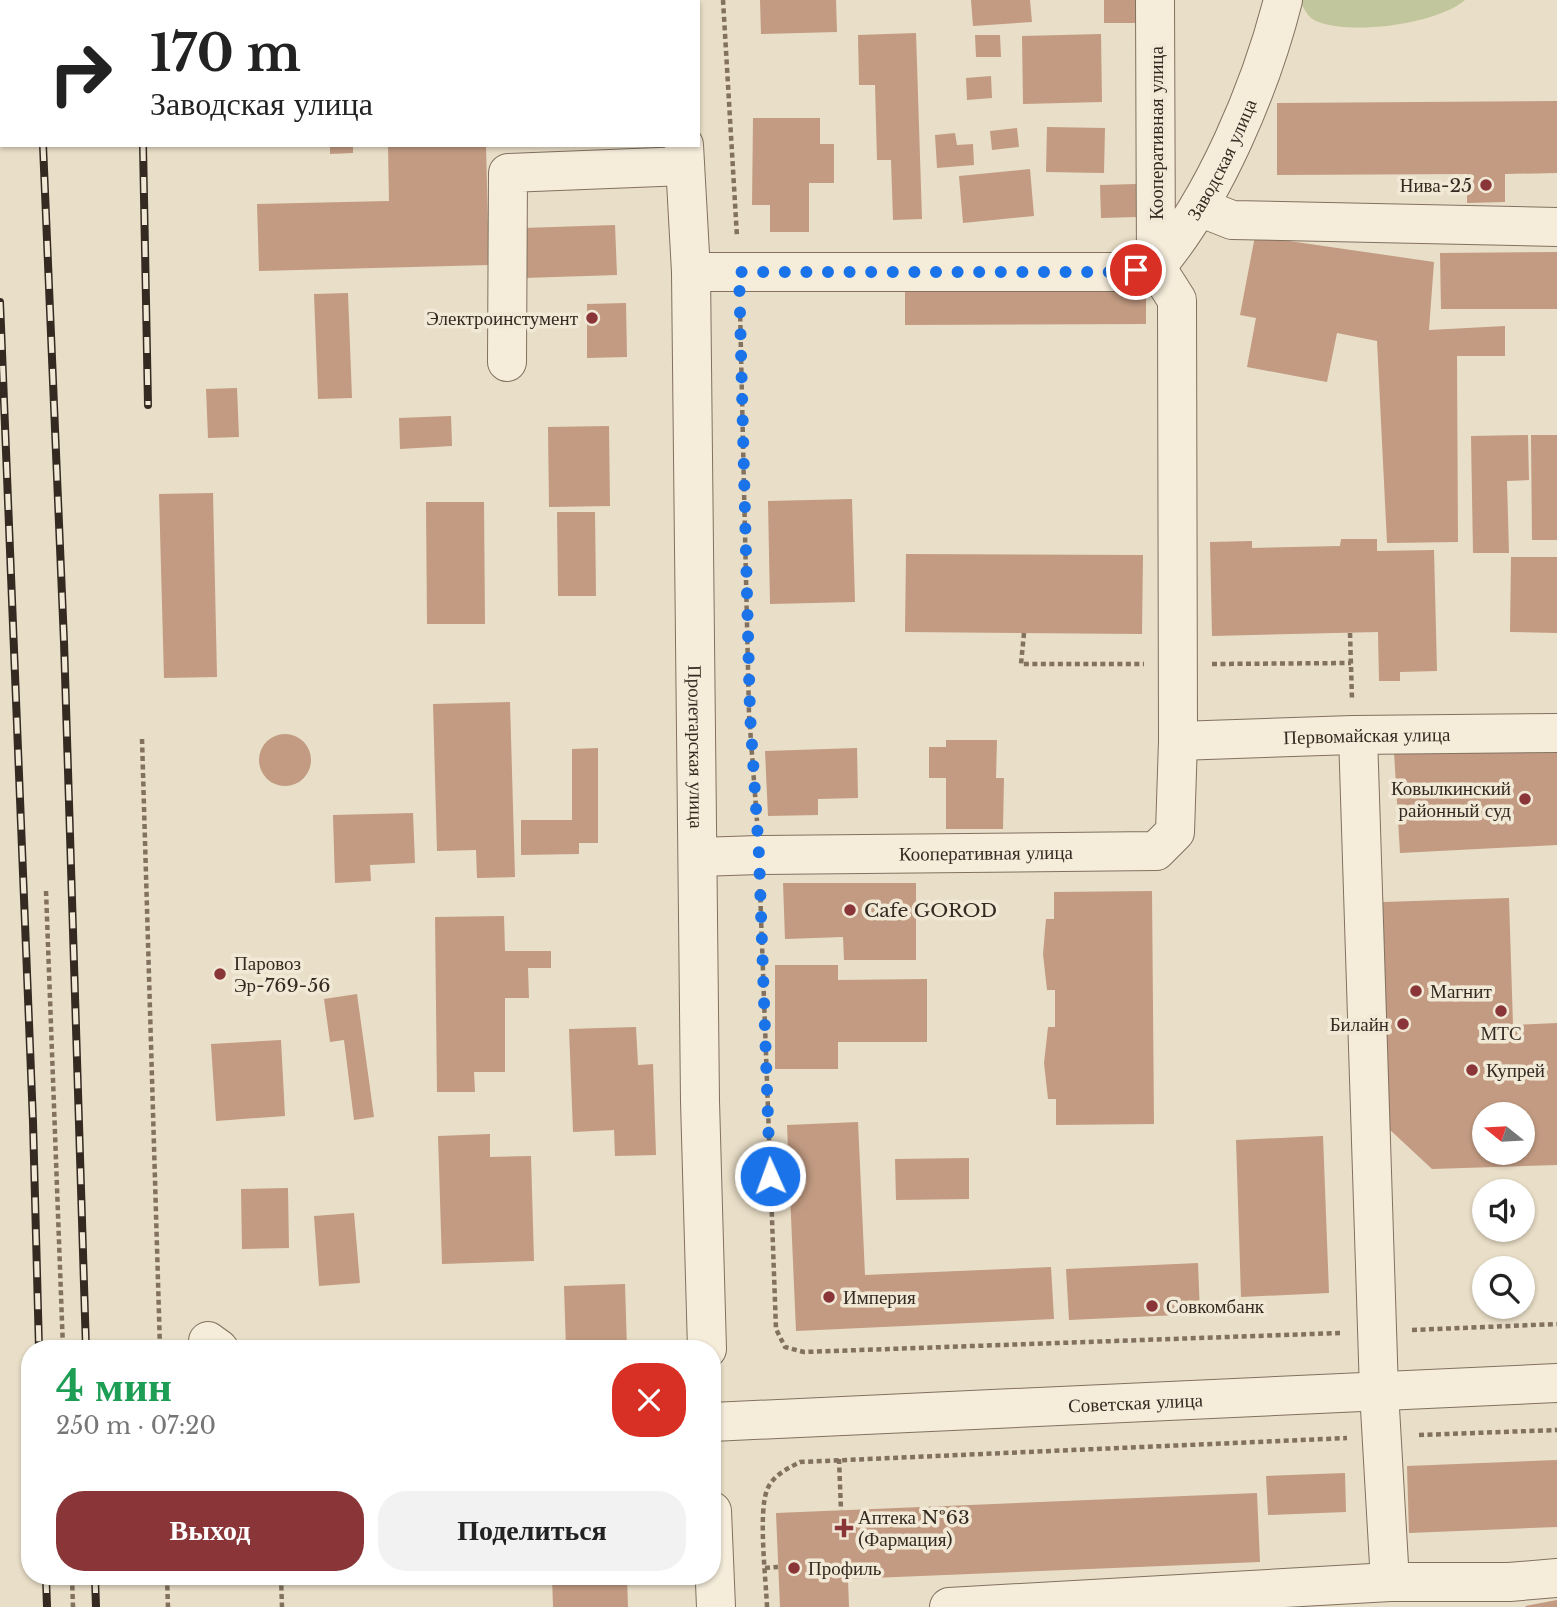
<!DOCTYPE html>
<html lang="ru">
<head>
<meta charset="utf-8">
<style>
  :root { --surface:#fff; --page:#f2f2f2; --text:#222; --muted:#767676; --accent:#8a3639 }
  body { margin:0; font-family:"Libre Baskerville",serif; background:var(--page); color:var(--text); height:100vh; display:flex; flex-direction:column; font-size:26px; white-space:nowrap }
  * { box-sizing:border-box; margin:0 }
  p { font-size:23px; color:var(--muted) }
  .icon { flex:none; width:38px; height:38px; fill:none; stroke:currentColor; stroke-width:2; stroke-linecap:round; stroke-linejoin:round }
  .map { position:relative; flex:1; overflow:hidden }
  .drawer { position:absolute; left:21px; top:1340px; width:700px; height:245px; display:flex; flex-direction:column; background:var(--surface); border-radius:28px; box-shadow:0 2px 5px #0004 }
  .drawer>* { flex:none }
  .hud { position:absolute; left:0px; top:0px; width:700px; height:147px; box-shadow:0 2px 5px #0004; background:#fff; color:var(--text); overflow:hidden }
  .needle { width:46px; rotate:288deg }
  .buttons { position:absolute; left:1472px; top:1102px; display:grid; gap:14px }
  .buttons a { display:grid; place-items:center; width:63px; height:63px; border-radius:50%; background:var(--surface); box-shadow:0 2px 5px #0004; font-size:35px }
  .pin { position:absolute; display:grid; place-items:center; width:60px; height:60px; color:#fff; margin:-30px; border:4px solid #fff; border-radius:50%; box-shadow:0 2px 7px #0007 }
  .me { position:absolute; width:77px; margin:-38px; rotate:358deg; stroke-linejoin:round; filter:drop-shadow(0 0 5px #0008) }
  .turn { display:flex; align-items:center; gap:24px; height:147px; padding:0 35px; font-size:32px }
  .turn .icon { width:91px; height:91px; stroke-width:2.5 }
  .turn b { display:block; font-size:49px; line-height:60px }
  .round { display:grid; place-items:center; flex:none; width:74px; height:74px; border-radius:28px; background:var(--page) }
  .overview { display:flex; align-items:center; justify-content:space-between; height:119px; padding:0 35px }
  h1 { font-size:42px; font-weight:800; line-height:52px; color:#1e9e55 }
  .primary-button { display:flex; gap:14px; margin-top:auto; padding:14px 35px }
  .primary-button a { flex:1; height:80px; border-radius:28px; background:var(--accent); color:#fff; font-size:28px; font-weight:800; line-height:80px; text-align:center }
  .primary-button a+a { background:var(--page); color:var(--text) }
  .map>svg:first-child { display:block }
</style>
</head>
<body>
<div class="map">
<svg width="1557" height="1607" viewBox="0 0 1557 1607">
  <rect width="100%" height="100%" fill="#e9dec7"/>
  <path fill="#c2c69c" d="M1299,0H1465C1438,24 1350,36 1316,21C1307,17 1304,8 1299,0Z"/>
  <path fill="#c29b82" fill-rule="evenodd" d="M760,0H836L837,32L761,34Z
    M971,0H1030L1032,22L973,26Z
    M1104,0H1140V23H1104Z
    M916,33L922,219L893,220L891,160H877L875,85H859L858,35Z
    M1101,34L1102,102L1023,104L1022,36Z
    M975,35H1000L1001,57H976Z
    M991,76L992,98L967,100L966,78Z
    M1557,101V173L1505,174V202L1467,203V174L1277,175V103Z
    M753,118H820V144H834V183H809V232H770V205H752Z
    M1047,127L1105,128L1104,173L1046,172Z
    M1017,128L1019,147L992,150L990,131Z
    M955,133L957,145L973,144L974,165L937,168L935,135Z
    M330,145H353V153L330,154Z
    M388,145H486L489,265L259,271L257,204L389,201Z
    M1030,169L1034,216L963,223L959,176Z
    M1136,184L1137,217L1101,218L1100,185Z
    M615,225L617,275L524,278L522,228Z
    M1255,236L1434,262L1429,330L1505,326V356H1457L1458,542L1387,543L1377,341L1337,333L1327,382L1247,367L1256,318L1240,315Z
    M1557,252V309H1441L1440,253Z
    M1146,283V324L905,325V284Z
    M348,293L352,398L318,399L314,294Z
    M626,303L627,357L587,358V304Z
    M237,388L239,437L208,438L206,389Z
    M451,416L452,446L400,449L399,418Z
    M609,426L610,506L549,507L548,427Z
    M1528,435L1529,480L1507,481L1509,553H1473L1471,436Z
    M1531,435H1557V540H1532Z
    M213,493L217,677L164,678L159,494Z
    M852,499L855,602L770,604L768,501Z
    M426,502H484L485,624H427Z
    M557,512H595L596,596H558Z
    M1341,539H1377V551L1434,550L1437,671L1400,672V681H1379L1378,632L1212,636L1210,542L1252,541V548L1340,546Z
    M906,554L1143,555L1142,634L905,632Z
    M1511,557H1557V633L1510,632Z
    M510,702L515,877L477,878L476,850L437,851L433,704Z
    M259 760a26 26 0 1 1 52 0a26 26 0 1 1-52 0Z
    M946,740H997L996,778H1004L1003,829H946V778H929V747H946Z
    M1557,744V845L1400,853L1394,752Z
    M598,748V843H579V854L521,855V820H572V749Z
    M857,748L858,798L818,799V815L768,816L765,751Z
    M413,813L415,863L370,865L371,881L335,883L333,815Z
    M783,883H916V960H844L843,937L785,939Z
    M1152,891L1154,1124L1056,1125V1099H1048L1044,1063L1048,1027H1055V990H1047L1043,954L1046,919H1054V892Z
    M1509,898L1513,1025L1557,1023V1165L1432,1169L1389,1129L1383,902ZM1484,1115H1522V1153H1484Z
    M504,916L505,951H551V968H528L529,998H505V1072H474L475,1092H437L435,917Z
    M775,965H838V980L927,979V1042H838V1069H775Z
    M357,994L374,1117L354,1120L344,1040L330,1042L324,999Z
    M636,1027L638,1065L653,1064L656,1155L615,1156L614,1130L573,1132L569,1029Z
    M281,1040L285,1116L216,1121L211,1044Z
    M858,1122L865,1275L1051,1267L1054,1319L796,1331L787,1125Z
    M490,1134V1157L531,1156L534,1261L442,1264L438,1136Z
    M1323,1136L1329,1293L1241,1297L1236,1140Z
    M969,1158V1199L896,1200L895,1159Z
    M288,1188L289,1248L242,1249L241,1189Z
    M354,1213L360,1283L319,1286L314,1216Z
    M1198,1263L1200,1314L1069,1320L1066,1269Z
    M625,1284L627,1349H566L564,1286Z
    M1557,1460V1527L1409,1533L1407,1466Z
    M1345,1473L1346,1512L1268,1515L1266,1476Z
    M1257,1493L1260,1562L848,1579L849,1607H780L776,1513Z
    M552,1577H627L628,1607H553Z
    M1557,1600V1607H1526L1525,1606Z"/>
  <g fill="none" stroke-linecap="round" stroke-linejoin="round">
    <defs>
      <g id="minor">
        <path d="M676,0V2"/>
        <path id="s1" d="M684,145L691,272L700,1101L707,1349"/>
        <path d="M1199,207L1232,220L1557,227"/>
        <path id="s2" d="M691,272H1116L1156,267C1214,199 1261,87 1283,0"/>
        <path d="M507,362L508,173L685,166"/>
        <path d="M1358,735L1379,1391L1390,1582"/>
        <path id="s3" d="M1178,741L1353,735L1557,733"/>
        <path id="s4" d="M699,857L759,855L1156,851L1175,832L1178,741L1177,300L1156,267L1155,0"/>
        <path d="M208,1341L219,1349"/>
        <path id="s5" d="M712,1422L1557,1383"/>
        <path d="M712,1511L716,1607"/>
        <path d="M949,1607L1390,1582H1509L1557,1578"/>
      </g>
    </defs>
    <use href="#minor" stroke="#82715f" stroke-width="40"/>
    <path stroke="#82715f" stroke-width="4.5" stroke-dasharray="5 3.5" stroke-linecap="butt" d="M723,0L737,237
      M740,308L749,714L757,821
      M1024,633L1021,664H1144
      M1350,633L1352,699
      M1212,664L1351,663
      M142,739L160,1349
      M760,889L776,1329L785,1347L804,1352L1340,1333
      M46,891L63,1349
      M1412,1330L1557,1324
      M1419,1435L1557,1430
      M839,1459L841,1510
      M765,1568L778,1567
      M72,1577L73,1607
      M167,1577L168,1607
      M281,1577L282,1607
      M767,1607C766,1580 758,1513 767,1490C773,1475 787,1469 800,1462L1347,1438"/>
    <use href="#minor" stroke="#f5ecda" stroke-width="38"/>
    <defs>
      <path id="rail" d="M36,0L37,2
        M127,0L128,2
        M43,145L64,642L86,1349
        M143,145L148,405
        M0,302L33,1122L39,1349
        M46,1577L47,1607
        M95,1577L96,1607"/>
    </defs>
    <use href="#rail" stroke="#342a21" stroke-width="8"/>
    <use href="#rail" stroke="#f1e9d6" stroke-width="5" stroke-dasharray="16" stroke-linecap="butt"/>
  </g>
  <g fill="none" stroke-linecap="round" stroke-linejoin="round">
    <path stroke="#1a73e8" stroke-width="12" stroke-dasharray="0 21.6" d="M770,1176L759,855L750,714L739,272H1116L1136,270"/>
  </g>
  <g fill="#8a3639" stroke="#f1e9d6" stroke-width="2.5">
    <circle cx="1486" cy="185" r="7"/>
    <circle cx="592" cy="318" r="7"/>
    <circle cx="1525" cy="799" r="7"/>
    <circle cx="850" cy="910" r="7"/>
    <circle cx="220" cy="974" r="7"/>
    <circle cx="1416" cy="991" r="7"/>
    <circle cx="1501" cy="1011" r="7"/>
    <circle cx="1403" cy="1024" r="7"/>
    <circle cx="1472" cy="1070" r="7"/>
    <circle cx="829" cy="1297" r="7"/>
    <circle cx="1152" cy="1306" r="7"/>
    <path d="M840.5 1517.5h7v7h7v7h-7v7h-7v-7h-7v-7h7z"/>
    <circle cx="794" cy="1568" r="7"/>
  </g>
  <g text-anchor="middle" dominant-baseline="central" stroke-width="7" stroke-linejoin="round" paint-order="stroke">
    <g font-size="19" fill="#342a21" stroke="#f1e9d6">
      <text transform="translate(1156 133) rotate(-90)">Кооперативная улица</text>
      <text stroke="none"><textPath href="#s2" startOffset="592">Заводская улица</textPath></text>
      <text stroke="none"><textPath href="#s3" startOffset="189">Первомайская улица</textPath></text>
      <text stroke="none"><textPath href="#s1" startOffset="602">Пролетарская улица</textPath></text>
      <text stroke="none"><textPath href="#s4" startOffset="287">Кооперативная улица</textPath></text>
      <text stroke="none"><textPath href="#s5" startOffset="424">Советская улица</textPath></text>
    </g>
    <g font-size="19" fill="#342a21" stroke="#f1e9d6" text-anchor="start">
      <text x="1472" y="185" text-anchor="end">Нива-25</text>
      <text x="578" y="318" text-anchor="end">Электроинстумент</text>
      <text x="1511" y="788" text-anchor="end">Ковылкинский<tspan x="1511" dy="22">районный суд</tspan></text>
      <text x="864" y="910">Cafe GOROD</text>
      <text x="234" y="963">Паровоз<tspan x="234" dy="22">Эр-769-56</tspan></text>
      <text x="1430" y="991">Магнит</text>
      <text x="1389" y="1024" text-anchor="end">Билайн</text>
      <text x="1501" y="1033" text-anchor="middle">МТС</text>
      <text x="1486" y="1070">Купрей</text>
      <text x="843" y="1297">Империя</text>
      <text x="1166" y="1306">Совкомбанк</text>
      <text x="858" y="1517">Аптека №63<tspan x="858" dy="22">(Фармация)</tspan></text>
      <text x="808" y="1568">Профиль</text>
    </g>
  </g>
</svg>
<div class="buttons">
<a><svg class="needle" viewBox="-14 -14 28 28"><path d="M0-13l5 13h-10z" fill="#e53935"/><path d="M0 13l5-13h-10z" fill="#767676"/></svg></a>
<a><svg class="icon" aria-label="sound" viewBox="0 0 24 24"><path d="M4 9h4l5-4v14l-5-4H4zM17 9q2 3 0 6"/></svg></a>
<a><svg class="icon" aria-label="search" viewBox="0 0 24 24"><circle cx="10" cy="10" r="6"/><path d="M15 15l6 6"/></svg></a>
</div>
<div class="pin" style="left:1136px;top:270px;background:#d93025"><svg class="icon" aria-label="arrive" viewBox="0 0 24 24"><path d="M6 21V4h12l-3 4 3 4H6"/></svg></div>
<svg class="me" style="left:770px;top:1176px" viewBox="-20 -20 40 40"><circle r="17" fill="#1a73e8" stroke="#fff" stroke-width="3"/><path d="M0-11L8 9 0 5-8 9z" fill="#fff"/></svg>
<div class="hud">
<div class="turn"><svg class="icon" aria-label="right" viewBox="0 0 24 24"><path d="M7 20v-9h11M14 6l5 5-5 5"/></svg><div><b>170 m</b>Заводская улица</div></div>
</div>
<section class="drawer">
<div class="overview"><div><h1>4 мин</h1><p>250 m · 07:20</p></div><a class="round" style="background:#d93025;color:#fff"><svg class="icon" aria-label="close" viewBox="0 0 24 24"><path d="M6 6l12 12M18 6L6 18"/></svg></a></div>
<div class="primary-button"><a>Выход</a><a>Поделиться</a></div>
</section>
</div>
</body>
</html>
